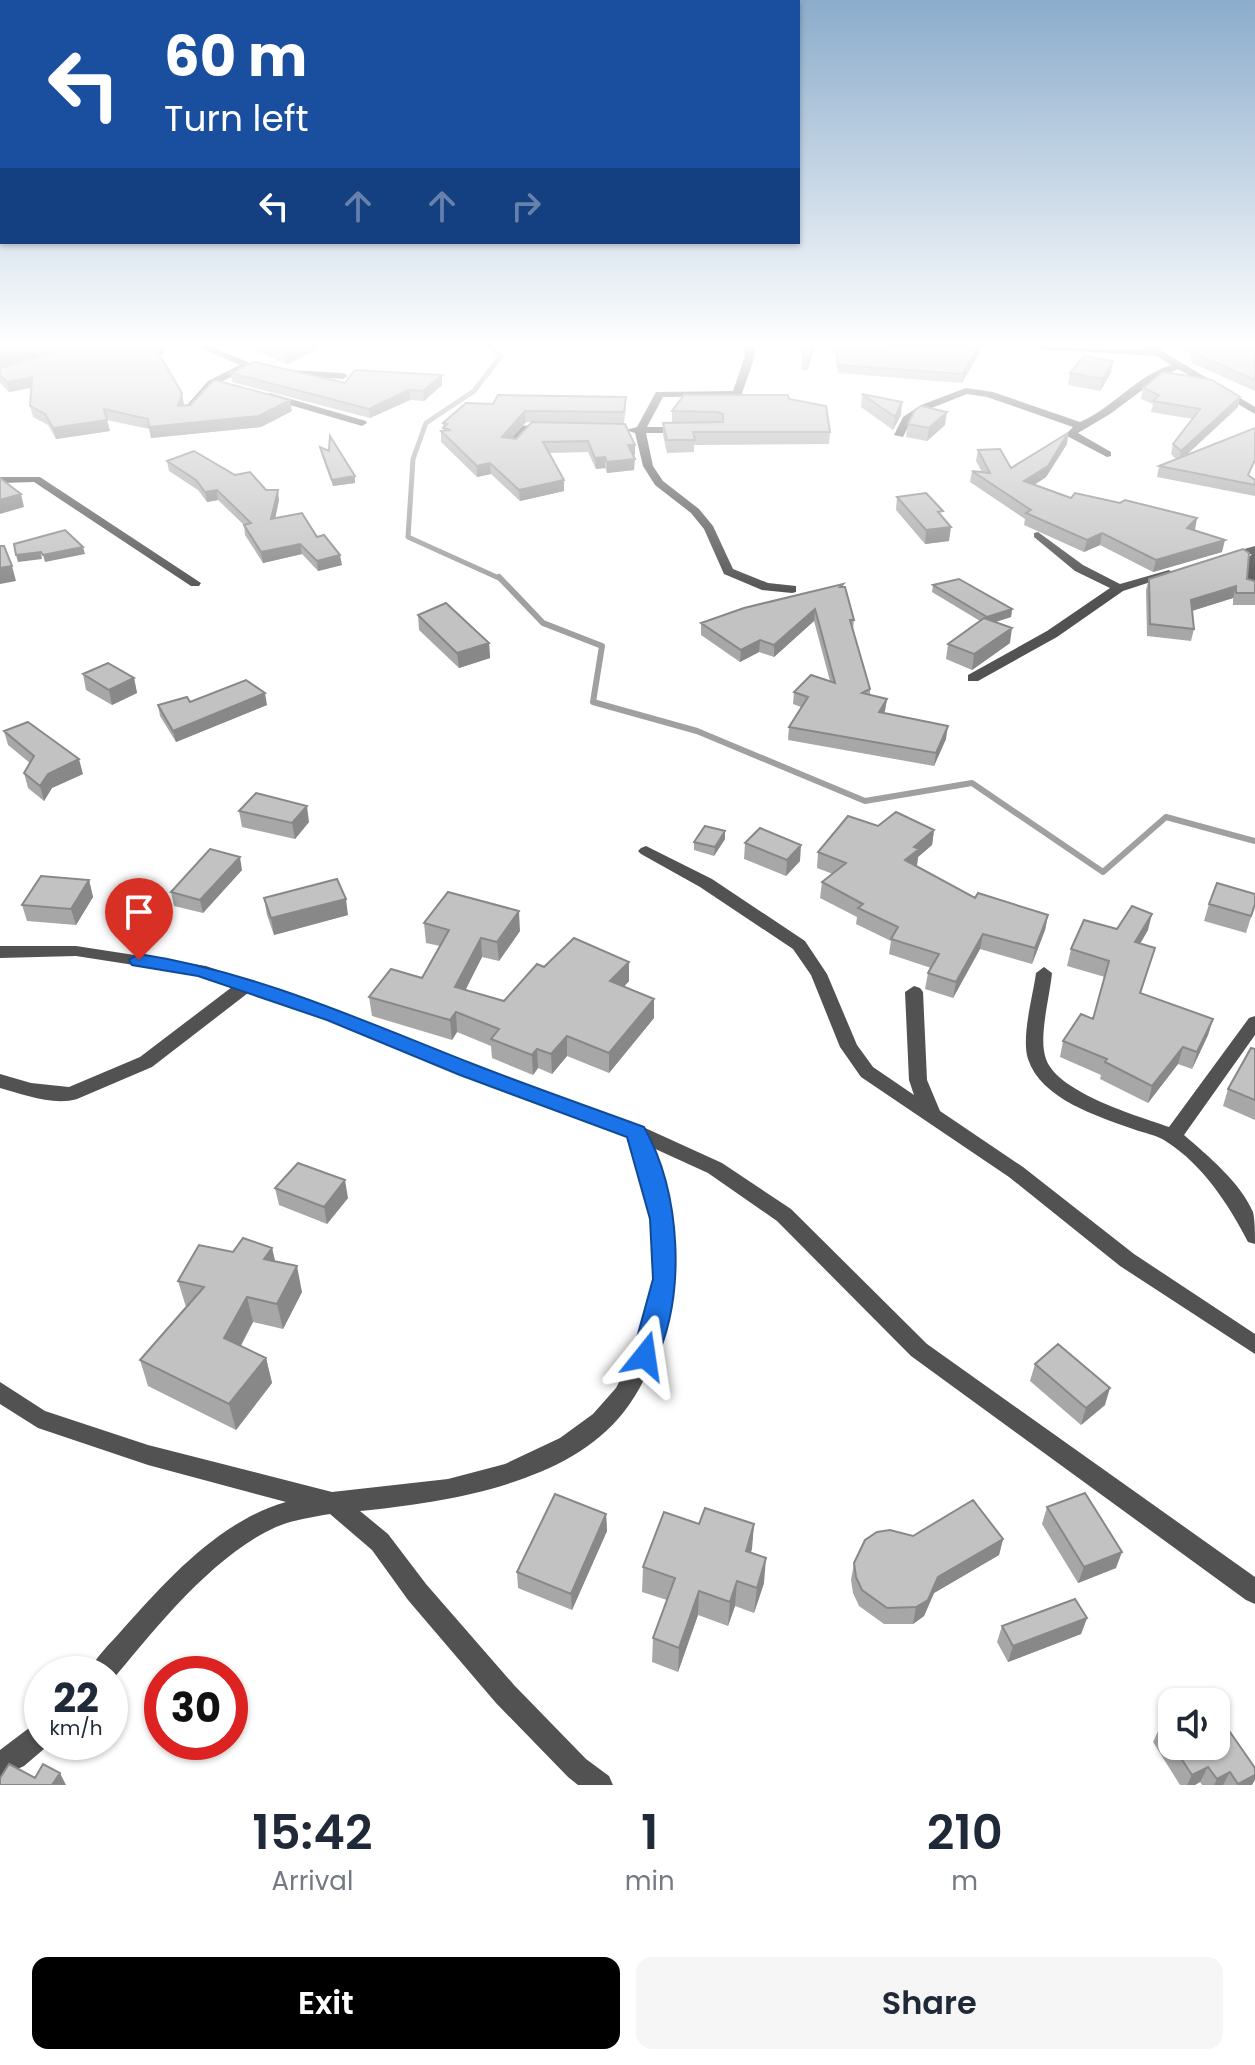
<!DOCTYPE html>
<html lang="en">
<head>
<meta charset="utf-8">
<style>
  :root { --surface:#fff; --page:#f6f6f7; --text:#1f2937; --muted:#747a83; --accent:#000 }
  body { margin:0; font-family:Poppins,sans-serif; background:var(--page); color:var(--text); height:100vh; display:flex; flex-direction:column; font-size:30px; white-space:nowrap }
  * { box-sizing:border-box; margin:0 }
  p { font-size:26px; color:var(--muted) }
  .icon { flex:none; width:44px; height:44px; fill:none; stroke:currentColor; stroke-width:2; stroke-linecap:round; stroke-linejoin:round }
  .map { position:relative; height:1785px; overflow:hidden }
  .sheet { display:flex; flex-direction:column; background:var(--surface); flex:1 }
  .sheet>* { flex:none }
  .hud { position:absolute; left:0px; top:0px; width:800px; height:244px; box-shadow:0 2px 6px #0004; background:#1a4fa0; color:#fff; overflow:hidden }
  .fabs { position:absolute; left:1158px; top:1688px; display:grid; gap:16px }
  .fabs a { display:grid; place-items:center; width:72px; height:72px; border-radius:16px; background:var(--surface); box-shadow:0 2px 6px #0004; font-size:40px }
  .speed { position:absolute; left:24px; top:1656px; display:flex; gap:16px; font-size:40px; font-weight:700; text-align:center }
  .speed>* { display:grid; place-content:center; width:104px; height:104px; border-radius:50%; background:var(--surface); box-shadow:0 2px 6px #0004; line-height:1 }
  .speed small { font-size:20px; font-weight:400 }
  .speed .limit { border:12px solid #d22; background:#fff; color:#111 }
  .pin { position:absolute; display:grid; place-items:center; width:68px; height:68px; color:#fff; margin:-82px -34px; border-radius:50% 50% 50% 0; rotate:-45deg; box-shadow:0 0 8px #0007 }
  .pin .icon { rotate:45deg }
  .me { position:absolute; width:88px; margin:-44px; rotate:15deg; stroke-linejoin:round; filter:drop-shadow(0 0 6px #0008) }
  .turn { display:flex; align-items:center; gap:28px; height:168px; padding:0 32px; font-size:36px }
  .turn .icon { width:104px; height:104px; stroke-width:2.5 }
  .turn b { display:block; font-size:56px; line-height:68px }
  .lanes { display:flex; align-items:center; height:76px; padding:0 32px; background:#0003; justify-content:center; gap:40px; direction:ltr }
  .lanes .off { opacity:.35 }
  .eta { display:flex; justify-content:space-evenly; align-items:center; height:136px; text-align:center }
  .eta b { font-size:48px; font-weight:600; line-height:56px }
  .action { display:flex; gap:16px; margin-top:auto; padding:16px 32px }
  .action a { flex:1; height:92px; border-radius:16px; background:var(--accent); color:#fff; font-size:32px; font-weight:600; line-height:92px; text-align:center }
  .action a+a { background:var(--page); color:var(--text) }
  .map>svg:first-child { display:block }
</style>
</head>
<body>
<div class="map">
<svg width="1255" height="1785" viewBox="0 0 1255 1785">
  <rect width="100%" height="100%" fill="#fff"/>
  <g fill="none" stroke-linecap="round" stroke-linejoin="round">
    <path stroke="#a0a0a0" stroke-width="5" d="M490,346L501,356L474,391L426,423L413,459L408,537L501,579"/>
    <path stroke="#a0a0a0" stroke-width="6" d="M499,577L543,623L602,646L593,702L697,731L865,801L972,783L1103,872L1166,817L1255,841"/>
    <path fill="#525252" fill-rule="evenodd" d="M196,346H209L255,365L221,382L235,385V389L213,386L186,415L181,412L208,381L240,365Z
      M744,346H754L755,356L741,396L663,397L647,427H684L689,430L684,433H646L653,466L663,481L699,509L713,526L733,569L768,583L796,586V592L792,593L762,590L724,574L704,529L691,513L655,485L643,466L635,433L626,430L637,427L656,392L733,391L745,356Z
      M1036,346L1146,350L1143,346H1154L1255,407V414L1178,369L1157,379L1110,414L1078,433L1111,452V456L1107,457L1067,436L1066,434L1073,427L987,397L967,394L929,409L911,421L903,437L894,435L903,417L921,405L966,388L993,392L1080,422C1113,408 1136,376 1171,365L1157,356L1040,349Z
      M288,370L343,373L348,376L343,379L285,375V371Z
      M270,393L366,421L367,423L362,426L266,398V394Z
      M548,424L553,427L552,429L527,431L514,448L505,446L520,426Z
      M0,477H40L201,583L199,586H191L34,482L0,483Z
      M1038,532L1083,565L1120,584L1169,570L1175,574L1123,591L1057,637L978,681H968V675L1047,631L1110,588L1075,571L1034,537V533Z
      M1255,546V592L1252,593L1246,589L1249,557L1252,554L1225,560L1219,556Z
      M646,846L712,879L805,941L827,974L857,1045L873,1067L914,1095L909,1080L905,992L914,986L920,988L923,992L927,1080L940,1111L1023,1167L1134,1254L1255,1334V1354L1120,1266L1009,1177L861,1077L840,1047L811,975L793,949L700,887L641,854L638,851L641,848Z
      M0,946H76L206,966L340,1012L473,1065L643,1127L722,1163L791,1209L927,1344L1255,1577V1604L1246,1600L911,1356L777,1221L708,1173L651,1147C676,1216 685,1272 660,1343C651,1367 639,1393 623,1413C566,1485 445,1502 360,1511L388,1534L426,1584L514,1685L586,1759L609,1776L613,1785H578L568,1777L496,1703L408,1600L372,1550L330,1514C312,1517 293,1520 276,1527C212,1556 154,1630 110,1683V1674H88C95,1657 110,1644 122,1630C167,1580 219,1521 286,1502L148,1465L38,1428L0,1404V1382L45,1411L148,1445L332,1492L448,1479L505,1464L560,1438L593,1414L616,1388L637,1347L652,1296L655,1242L649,1204L628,1137L461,1075L328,1020L248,993L152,1067L77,1099C53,1106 22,1094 0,1088V1074L31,1083L69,1087L140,1057L232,987L198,975L76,956L0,958Z
      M1044,967L1052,973C1050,996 1038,1038 1046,1059C1058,1093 1138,1116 1169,1127L1249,1018L1255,1016V1035L1184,1135C1208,1156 1240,1182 1253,1212C1255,1221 1255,1234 1255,1244L1248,1242C1229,1205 1203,1165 1167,1142C1157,1135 1144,1133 1133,1129C1097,1116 1041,1099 1028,1059C1021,1037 1033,996 1036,973Z
      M42,1721V1742L51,1743L24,1766L0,1777V1750L33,1725Z"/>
  </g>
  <path fill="#a7a7a7" d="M0,346H162L164,354L159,355L184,404L183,406L292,411L261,427L151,438L149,429L107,420L110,431L56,439L48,425L33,417L30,406L31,388L9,392L0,383V368L21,362L0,368Z
    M243,346H325L287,364Z
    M802,346H814L808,370H802Z
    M834,346H886L885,349L978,355L962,383L838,373Z
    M1174,346H1255V391L1192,363V361L1190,360L1192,354Z
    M1113,361L1111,373L1100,391L1068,385L1070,373Z
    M231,373L345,383L442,375V385L424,401L410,400L370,418L232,382Z
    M1143,388L1238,407L1185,456L1250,476L1255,480V496L1157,477L1159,466L1176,459L1171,454L1173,444L1193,419L1151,412L1153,404L1141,399Z
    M862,394L901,415L893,430L861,407Z
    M789,399L830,432L829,444L694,445V452L667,453L663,435V423H672V411Z
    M466,403L626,407L624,423L526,422L511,439H516L532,422L635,455L633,456L634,470L607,473L605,468L596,469L588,452L549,453L564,480V491L520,501L491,474L477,477L441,442V431H443V423Z
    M908,424L945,425L927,441L906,437Z
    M1068,433L1067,444L1046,477L1034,485L1071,498L1195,530L1222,552L1153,572L1100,545L1084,552L1024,525L1025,519L970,482L972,471L982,472L976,461L978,450L1011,468Z
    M320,447L329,451L355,483L333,486L321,453Z
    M167,461L235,475L266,490L279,500L275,518L317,537L342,565L318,571L302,554L263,563L245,535L244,525L218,500L207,502L198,490L169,471Z
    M897,497L942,517L949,541L925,544L896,510Z
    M1149,579H1247L1255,581V605H1233V598L1192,611L1194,629L1191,641L1147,636L1146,590Z
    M843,584V587L854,620L853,629L870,689V695L887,699L884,713L946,739L934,766L788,740L789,727L801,707L793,704L794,692L830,681L814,621L774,657L759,652L740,662L701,635V623Z
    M933,585L1012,609L1011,617L995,622L1010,643L972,670L946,659L948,644L980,621L932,592Z
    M418,615L489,643L490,658L459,668L419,630Z
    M83,674L134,678L137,693L112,705L86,690Z
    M190,702L267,705L176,742L160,716L158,705Z
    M4,731L83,774L52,788L44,801L28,788L24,773L30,763L8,745Z
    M239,811L309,822L295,839L242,827Z
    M934,830L932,845L918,857L917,865L915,866L975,898L1048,915L1045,930L1032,964L980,949L953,998L925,989L928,973L931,968L889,954L891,941L856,924L857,917L820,898L822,882L833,874L817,868L818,852Z
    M725,839L714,856L694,850V842Z
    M745,843L800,861L786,876L744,859Z
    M242,870L203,913L174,906L171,892Z
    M89,880L93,897L76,925L27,921L22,905Z
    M264,898L348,915L274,935L267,915Z
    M1209,904L1255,905L1246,933L1204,921Z
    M424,923L520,931L499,961L482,957L465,990L504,1001L544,967L629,981L624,987L654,999V1018L609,1073L567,1056L552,1074L538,1068L533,1075L492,1058L491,1046L457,1032L452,1040L372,1016L369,997L422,978L440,946L426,943Z
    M1117,929L1148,930L1140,944L1150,964L1141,993L1213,1019L1208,1035L1192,1069L1178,1064L1148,1103L1100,1079L1101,1075L1060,1057L1063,1041L1093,1019L1105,977L1067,966L1071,949Z
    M1255,1049V1120L1223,1106L1228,1089Z
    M275,1188L348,1198L327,1224L279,1205Z
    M272,1248L275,1262L302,1292L283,1329L253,1322L241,1346L266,1358L272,1383L236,1430L148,1386L140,1360L186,1307L178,1281L233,1252Z
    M1035,1364L1105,1405L1081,1425L1030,1381Z
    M1047,1507L1116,1568L1078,1583L1042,1524Z
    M606,1514L607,1531L572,1610L518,1588L517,1572Z
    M699,1524H754L751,1553L764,1583L754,1613L735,1606L728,1626L698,1615L678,1672L652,1662L653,1638L667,1600L642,1592L643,1567Z
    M913,1536L1003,1539L999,1555L934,1593L924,1616L913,1624H884L859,1606L853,1593L851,1580L854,1563Z
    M1087,1618L1081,1634L1008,1662L997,1642L1002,1626Z
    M1160,1727L1216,1746L1252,1785H1202L1200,1782L1195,1785H1180L1153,1742Z"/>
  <path fill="#888" d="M42,346H83L0,368V357Z
    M153,346H162L164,354L155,356Z
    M300,346H325L287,364L286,353Z
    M812,346H814L808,370L809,359Z
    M979,347L978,355L962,383L963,374Z
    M1113,361L1111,373L1100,391L1102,379Z
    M442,375V385L424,401L423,391Z
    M32,377L34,387L9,392L7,382Z
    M409,390L410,400L370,418L369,409Z
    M182,393L184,404L180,416L178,406Z
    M1240,397L1238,407L1179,462L1181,451Z
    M290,400L292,411L261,427L151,438L149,427Z
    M902,402L901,415L893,430L895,417Z
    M525,411L526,422L503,448L502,437Z
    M947,412L945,425L927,441L929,428Z
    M107,420L110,431L56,439L53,428Z
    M1068,433L1067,444L1046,477L1022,493L1024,481Z
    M628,445H635V455L628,456Z
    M605,457V468L596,469L595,458Z
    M635,459L634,470L607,473V462Z
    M490,463L491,474L477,477V466Z
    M355,476V483L333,486L332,480Z
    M564,480V491L520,501L519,490Z
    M217,490L218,500L207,502L205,492Z
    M278,490L279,500L273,529L271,519Z
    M21,494L24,507L0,514V500Z
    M1197,518L1195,530L1184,539L1187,528Z
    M951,527L949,541L925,544L926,530Z
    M1102,533L1100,545L1084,552L1087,540Z
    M1225,540L1222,552L1153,572L1156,560Z
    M300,544L302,554L263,563L261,552Z
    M83,547L85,554L45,562L43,555Z
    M41,552L42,559L18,562L16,555Z
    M340,555L342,565L318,571L317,561Z
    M12,566L16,581L0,584V568Z
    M1236,586L1233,598L1188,612L1191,600Z
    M815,609L814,621L774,657V645Z
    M1012,609L1011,617L986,625L987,617Z
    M1012,628L1010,643L972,670L974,654Z
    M760,640L759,652L740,662L741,650Z
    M489,643L490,658L459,668L457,653Z
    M134,678L137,693L112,705L109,690Z
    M265,693L267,705L176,742L173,731Z
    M887,699L885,711L877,724L879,712Z
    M948,726L946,739L934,766L936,753Z
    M79,759L83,774L52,788L44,801L40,786L48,774Z
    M307,806L309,822L295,839L292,823Z
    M934,830L932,845L918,857L917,865L903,876L905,860L914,847Z
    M725,831V839L714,856L715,847Z
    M801,845L800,861L786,876L787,860Z
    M240,857L242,870L203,913L200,900Z
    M89,880L93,897L76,925L71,909Z
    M346,899L348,915L274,935L271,918Z
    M519,911L520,931L499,961L497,942Z
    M1152,914L1148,930L1131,959L1135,942Z
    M1048,915L1045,930L1032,964L1035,948Z
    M983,934L980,949L953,998L956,982Z
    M481,938L482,957L457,1007L455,987Z
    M629,962V981L610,1001V981Z
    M654,999V1018L609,1073V1053Z
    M456,1012L457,1032L452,1040L450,1020Z
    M1213,1019L1208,1035L1192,1069L1197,1052Z
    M567,1036V1056L552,1074L551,1054Z
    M1183,1047L1178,1064L1148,1103L1152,1086Z
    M537,1049L538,1068L533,1075L532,1055Z
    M345,1180L348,1198L327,1224L324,1207Z
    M272,1248L278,1273L264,1259Z
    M297,1266L302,1292L283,1329L277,1304Z
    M247,1297L253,1322L231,1363L224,1338Z
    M266,1358L272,1383L236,1430L229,1404Z
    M1110,1388L1105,1405L1081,1425L1086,1408Z
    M606,1514L607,1531L572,1610L571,1594Z
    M754,1524L752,1549L743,1575L746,1551Z
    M1003,1539L999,1555L934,1593L924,1616L913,1624L916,1607L938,1577Z
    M1122,1552L1116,1568L1078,1583L1084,1567Z
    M766,1558L764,1583L754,1613L757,1588Z
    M737,1581L735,1606L728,1626L730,1602Z
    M699,1591L698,1615L678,1672L679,1648Z
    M1087,1618L1081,1634L1008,1662L1013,1646Z
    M1208,1767L1200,1782L1195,1785H1187L1192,1775Z
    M1230,1772L1223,1785H1214L1217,1779Z
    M60,1773L66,1785H52Z
    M1255,1775V1780L1252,1785H1238Z"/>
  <path fill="#c2c2c2" stroke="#888" stroke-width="2" d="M0,346H42L0,357Z
    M76,346H154L182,393L178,406L190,405L214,380L290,400L259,416L149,427L148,419L104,409L107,420L53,428L45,414L30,406L32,377L7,382L0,375V368Z
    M270,346H300L286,353Z
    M803,346H812L809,359L803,358Z
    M835,346H885L883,351L888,346L979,347L963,374L838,365Z
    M1199,346H1255V380L1194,353L1197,352L1192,350L1203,348Z
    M1084,356L1113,361L1102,379L1070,373Z
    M254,362L345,383L355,370L442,375L423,391L409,390L369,409L231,373Z
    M1163,372L1212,380L1240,397L1181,451L1173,444L1200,409L1153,401L1159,395L1143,388Z
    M862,394L902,402L895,417Z
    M498,395L626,397L624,412L525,411L502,437L516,439L532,422L625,424L635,445H628L635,459L607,462L605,457L595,458L588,441L543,442L564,480L519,490L490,463L477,466L441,431L451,430L443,428L447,424L443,423L466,403L493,404Z
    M684,395H788L789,399L826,406L830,432H693L695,440H667L663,423L723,422V414L717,412L672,411Z
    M921,406L947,412L929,428L908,424L915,410Z
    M1255,428V460L1248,475L1255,480V485L1159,466Z
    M1068,433L1048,466L1024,481L1071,498L1075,493L1120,503L1125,500L1197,518L1187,528L1225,540L1156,560L1102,533L1087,540L1026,513L1031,510L972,471L990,473L978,450L1000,449L1011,468Z
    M330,436L355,476L332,480L320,447L329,451Z
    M194,451L235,475L250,472L266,490H278L271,519L302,513L317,537L324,535L340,555L317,561L300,544L261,552L244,525L251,523L217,490L205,492L196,480L167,461Z
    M0,478L21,494L0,500Z
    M926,493L943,511L938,512L951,527L926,530L897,497Z
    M65,530L83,547L43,555L41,552L16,555L14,544Z
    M0,546H4L12,566L0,568Z
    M1243,549L1249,553L1247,579L1255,581V593H1236V586L1191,600L1194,629L1150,624L1149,579Z
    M959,579L1012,609L987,617L933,585Z
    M843,584L840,587H845L854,620H850L870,689L862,693L887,699L879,712L948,726L936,753L789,727L808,697L794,692L811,675L835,683L815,609L774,645L760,640L741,650L701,623L744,608Z
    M446,603L489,643L457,653L418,615Z
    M984,618L1012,628L974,654L948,644Z
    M108,663L134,678L109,690L83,674Z
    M246,680L265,693L173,731L158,705L187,697L190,702Z
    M28,722L79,759L48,774L40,786L24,773L34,756L4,731Z
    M256,793L307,806L292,823L239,811Z
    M896,812L934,830L914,847L919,849L905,860L975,898L978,893L1048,915L1035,948L983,934L956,982L928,973L939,954L891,939L898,927L858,908L863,904L822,882L846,863L818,852L848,816L878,826Z
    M705,826L725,831L715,847L694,842Z
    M760,828L801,845L787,860L745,843Z
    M210,849L240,857L200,900L171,892Z
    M41,876L89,880L71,909L22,905Z
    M337,879L346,899L271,918L264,898Z
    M1217,883L1255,894V904L1251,916L1209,904Z
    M448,892L519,911L497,942L481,938L455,987L504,1001L537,964L544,967L574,938L629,962L610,981L654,999L609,1053L567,1036L551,1054L537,1049L532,1055L491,1039L499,1029L456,1012L450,1020L369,997L391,969L422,978L449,930L424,923Z
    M1132,906L1152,914L1135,942L1155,948L1140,993L1213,1019L1197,1052L1183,1047L1152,1086L1105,1062L1107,1059L1063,1041L1081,1014L1093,1019L1109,961L1071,949L1084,920L1117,929Z
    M1251,1048L1255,1049V1100L1228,1089Z
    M298,1163L345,1180L324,1207L275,1188Z
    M243,1238L272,1248L264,1259L297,1266L277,1304L247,1297L224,1338L266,1358L229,1404L140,1360L204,1287L178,1281L199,1245L233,1252Z
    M1058,1344L1110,1388L1086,1408L1035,1364Z
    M1085,1493L1122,1552L1084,1567L1047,1507Z
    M555,1494L606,1514L571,1594L517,1572Z
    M973,1500L1003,1539L938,1577L928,1600L916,1607L887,1608L862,1590L856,1577L854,1563L865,1540L877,1532L890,1530L913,1536Z
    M705,1508L754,1524L746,1551L766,1558L757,1588L737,1581L730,1602L699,1591L679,1648L653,1638L675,1578L643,1567L664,1512L699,1524Z
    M1075,1599L1087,1618L1013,1646L1002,1626Z
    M1216,1712L1255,1768V1775L1238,1784L1230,1772L1217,1779L1208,1767L1192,1775L1173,1746H1216Z
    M1172,1721V1745L1160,1727Z
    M9,1764L35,1778L43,1764L60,1773L52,1785H0V1778Z"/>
  <linearGradient id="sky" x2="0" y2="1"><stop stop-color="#8baccb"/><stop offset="0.58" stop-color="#fff"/><stop offset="1" stop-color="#fff" stop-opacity="0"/></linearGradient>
  <rect width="1255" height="596" fill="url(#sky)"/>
  <path fill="#1a73e8" stroke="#114b97" stroke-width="2" d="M139,954C256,972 363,1021 473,1064C529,1086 587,1106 644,1127C681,1193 687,1295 654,1364L645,1367L636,1364L632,1356L653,1279L650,1219L627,1137L460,1075L327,1020L198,976L132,965L129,960Z"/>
</svg>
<div class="fabs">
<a><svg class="icon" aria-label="sound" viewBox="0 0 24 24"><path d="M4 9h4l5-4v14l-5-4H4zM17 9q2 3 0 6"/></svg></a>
</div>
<div class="speed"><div>22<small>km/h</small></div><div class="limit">30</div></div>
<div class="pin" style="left:139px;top:960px;background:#d93025"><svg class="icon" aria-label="arrive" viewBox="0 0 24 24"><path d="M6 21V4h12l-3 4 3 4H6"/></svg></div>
<svg class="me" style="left:645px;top:1356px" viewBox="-20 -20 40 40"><path d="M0-17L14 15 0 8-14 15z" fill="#1a73e8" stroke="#fff" stroke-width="4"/></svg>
<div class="hud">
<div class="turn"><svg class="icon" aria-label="left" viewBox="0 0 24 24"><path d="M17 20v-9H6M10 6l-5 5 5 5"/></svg><div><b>60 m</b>Turn left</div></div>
<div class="lanes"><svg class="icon" aria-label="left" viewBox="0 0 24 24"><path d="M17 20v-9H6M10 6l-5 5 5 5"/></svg><svg class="icon off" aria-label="ahead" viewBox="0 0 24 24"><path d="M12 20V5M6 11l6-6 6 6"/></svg><svg class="icon off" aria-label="ahead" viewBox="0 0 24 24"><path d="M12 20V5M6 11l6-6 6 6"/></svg><svg class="icon off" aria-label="right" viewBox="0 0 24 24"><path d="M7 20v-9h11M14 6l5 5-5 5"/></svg></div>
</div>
</div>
<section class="sheet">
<div class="eta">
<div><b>15:42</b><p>Arrival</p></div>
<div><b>1</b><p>min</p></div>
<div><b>210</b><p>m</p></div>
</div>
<div class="action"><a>Exit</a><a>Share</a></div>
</section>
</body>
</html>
